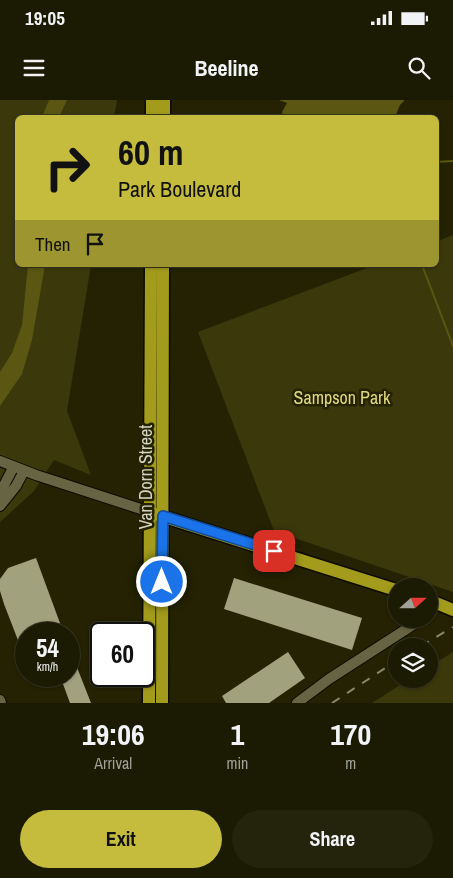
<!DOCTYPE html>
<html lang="en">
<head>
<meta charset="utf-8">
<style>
  :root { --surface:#1b1a02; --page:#24230c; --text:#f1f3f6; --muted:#a0a199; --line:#393824; --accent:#c5bc3d }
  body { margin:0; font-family:"Archivo Narrow",sans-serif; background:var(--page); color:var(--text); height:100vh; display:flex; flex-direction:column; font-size:19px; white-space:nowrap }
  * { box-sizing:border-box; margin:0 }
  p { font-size:16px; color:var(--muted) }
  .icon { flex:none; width:28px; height:28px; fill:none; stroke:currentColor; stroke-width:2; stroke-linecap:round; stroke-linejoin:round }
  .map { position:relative; height:603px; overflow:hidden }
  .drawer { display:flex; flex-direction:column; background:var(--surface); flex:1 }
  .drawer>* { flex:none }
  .guide { position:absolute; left:15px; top:15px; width:424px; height:152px; border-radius:8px; box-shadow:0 1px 4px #0004,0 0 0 1px var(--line); background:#c5bc3d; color:#111; overflow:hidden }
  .needle { width:32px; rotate:69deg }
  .controls { position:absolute; left:388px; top:478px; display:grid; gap:10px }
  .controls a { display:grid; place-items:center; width:50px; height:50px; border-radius:50%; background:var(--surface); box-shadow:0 1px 4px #0004,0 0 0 1px var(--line); font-size:25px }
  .speed { position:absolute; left:15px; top:522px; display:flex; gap:10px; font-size:25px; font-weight:700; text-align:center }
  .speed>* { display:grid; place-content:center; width:65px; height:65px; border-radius:50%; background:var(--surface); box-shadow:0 1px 4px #0004,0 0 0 1px var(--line); line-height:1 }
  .speed small { font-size:12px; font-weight:400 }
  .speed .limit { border:2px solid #111; border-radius:8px; background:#fff; color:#111 }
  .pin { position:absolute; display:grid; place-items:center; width:42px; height:42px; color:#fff; margin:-21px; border-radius:10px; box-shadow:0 2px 8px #0006 }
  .me { position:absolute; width:55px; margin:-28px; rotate:0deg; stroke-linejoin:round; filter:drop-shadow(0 0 4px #0008) }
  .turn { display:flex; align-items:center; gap:18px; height:105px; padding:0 20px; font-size:22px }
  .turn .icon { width:65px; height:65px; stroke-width:2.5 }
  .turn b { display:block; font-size:35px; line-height:42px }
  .then { display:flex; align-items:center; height:48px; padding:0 20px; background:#0003; gap:10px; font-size:19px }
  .eta { display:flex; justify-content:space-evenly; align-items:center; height:85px; text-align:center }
  .eta b { font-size:30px; font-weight:700; line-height:35px }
  .button { display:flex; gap:10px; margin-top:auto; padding:10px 20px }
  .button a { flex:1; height:58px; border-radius:30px; background:var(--accent); color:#111; font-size:20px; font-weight:700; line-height:58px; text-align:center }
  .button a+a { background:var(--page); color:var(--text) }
  .status { display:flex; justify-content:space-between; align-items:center; height:35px; padding:0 25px; background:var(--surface); direction:ltr }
  .status svg { height:14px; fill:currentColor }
  header { display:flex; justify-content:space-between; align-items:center; height:65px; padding:0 20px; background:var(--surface); font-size:22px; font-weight:700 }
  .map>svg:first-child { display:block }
</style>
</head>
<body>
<div class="status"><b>19:05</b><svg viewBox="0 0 49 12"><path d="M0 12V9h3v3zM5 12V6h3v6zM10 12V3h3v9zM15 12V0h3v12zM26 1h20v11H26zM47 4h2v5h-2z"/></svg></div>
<header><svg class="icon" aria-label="menu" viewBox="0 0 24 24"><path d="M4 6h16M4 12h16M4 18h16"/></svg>Beeline<svg class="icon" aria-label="search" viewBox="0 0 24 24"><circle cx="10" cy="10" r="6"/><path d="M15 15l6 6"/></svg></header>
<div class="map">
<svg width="453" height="603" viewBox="0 0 453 603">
  <rect width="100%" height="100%" fill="#242203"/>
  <path fill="#3b380c" d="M0,0H117L114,17L18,18V165H91L67,311L91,375L54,360L34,391L0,422Z
    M453,135V492L274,431L198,232L375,165H436V142Z
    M453,552V603H372L409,579H429V567Z"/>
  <path fill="#5b5611" d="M49,0H67L59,17H42Z
    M279,0H404V1L400,5L395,17L283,18L282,12L287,3Z
    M28,165H45L32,240L22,274L0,306V272L12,253L22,225Z"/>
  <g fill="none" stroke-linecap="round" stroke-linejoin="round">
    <path stroke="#5b5611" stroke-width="2" d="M436,62L453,61
      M422,165L453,246"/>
  </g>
  <path fill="#a2a17e" d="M36,458L64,534H26V561L4,504L0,491V479L8,468Z
    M234,478L362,518L352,550L224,509Z
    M69,547L91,603H70L60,576H69Z
    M288,552L305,578L269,603H226L222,596Z"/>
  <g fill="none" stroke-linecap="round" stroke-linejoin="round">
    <defs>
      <path id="minor" d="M0,361L36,375L150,412
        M0,393L13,368
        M0,406L16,386L24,371
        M429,511L435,502
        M0,600L1,603
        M297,603L329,579L422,519"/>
      <path id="major" d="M152,0V18
        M164,18V0
        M155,414L396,490
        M429,500L453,510
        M149,603L151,165
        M162,603L163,165"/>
    </defs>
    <use href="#minor" stroke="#0d0b00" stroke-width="12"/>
    <use href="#major" stroke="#0d0b00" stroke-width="15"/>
    <use href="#minor" stroke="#666443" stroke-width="10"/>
    <use href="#major" stroke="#a29b1c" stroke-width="12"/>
    <path stroke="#88866f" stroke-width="2" stroke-dasharray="9 9" stroke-linecap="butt" d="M421,546L453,527
      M332,603L396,561"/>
  </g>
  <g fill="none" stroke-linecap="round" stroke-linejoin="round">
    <defs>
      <path id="route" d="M162,482L163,416L274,451"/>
    </defs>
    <use href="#route" stroke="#114b97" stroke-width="12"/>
    <use href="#route" stroke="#1a73e8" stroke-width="9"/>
  </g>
  <g text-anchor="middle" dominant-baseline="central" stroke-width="5" stroke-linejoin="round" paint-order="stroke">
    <g font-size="18" fill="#dfd97b" stroke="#242203">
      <text x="342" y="297">Sampson Park</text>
    </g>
    <g font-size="18" fill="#d5d4c3" stroke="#242203">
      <text transform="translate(145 377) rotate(-90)">Van Dorn Street</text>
    </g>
  </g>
</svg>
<div class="controls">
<a><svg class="needle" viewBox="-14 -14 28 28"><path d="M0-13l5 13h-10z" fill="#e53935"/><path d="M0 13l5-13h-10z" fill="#a0a199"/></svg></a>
<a><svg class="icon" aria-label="layers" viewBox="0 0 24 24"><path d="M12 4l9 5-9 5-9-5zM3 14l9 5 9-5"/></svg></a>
</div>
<div class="speed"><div>54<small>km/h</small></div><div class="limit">60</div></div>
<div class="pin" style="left:274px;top:451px;background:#d93025"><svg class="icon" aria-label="arrive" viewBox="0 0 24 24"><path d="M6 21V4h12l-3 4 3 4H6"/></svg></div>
<svg class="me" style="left:162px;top:482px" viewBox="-20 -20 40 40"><circle r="17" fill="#1a73e8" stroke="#fff" stroke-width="3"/><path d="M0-11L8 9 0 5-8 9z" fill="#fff"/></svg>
<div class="guide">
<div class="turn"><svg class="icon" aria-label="right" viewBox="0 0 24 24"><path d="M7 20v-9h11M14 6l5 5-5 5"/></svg><div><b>60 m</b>Park Boulevard</div></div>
<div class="then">Then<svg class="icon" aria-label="arrive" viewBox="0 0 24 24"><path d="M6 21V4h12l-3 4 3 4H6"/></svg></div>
</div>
</div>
<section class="drawer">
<div class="eta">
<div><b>19:06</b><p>Arrival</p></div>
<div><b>1</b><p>min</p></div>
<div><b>170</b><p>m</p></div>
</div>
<div class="button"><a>Exit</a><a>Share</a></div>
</section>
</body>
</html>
